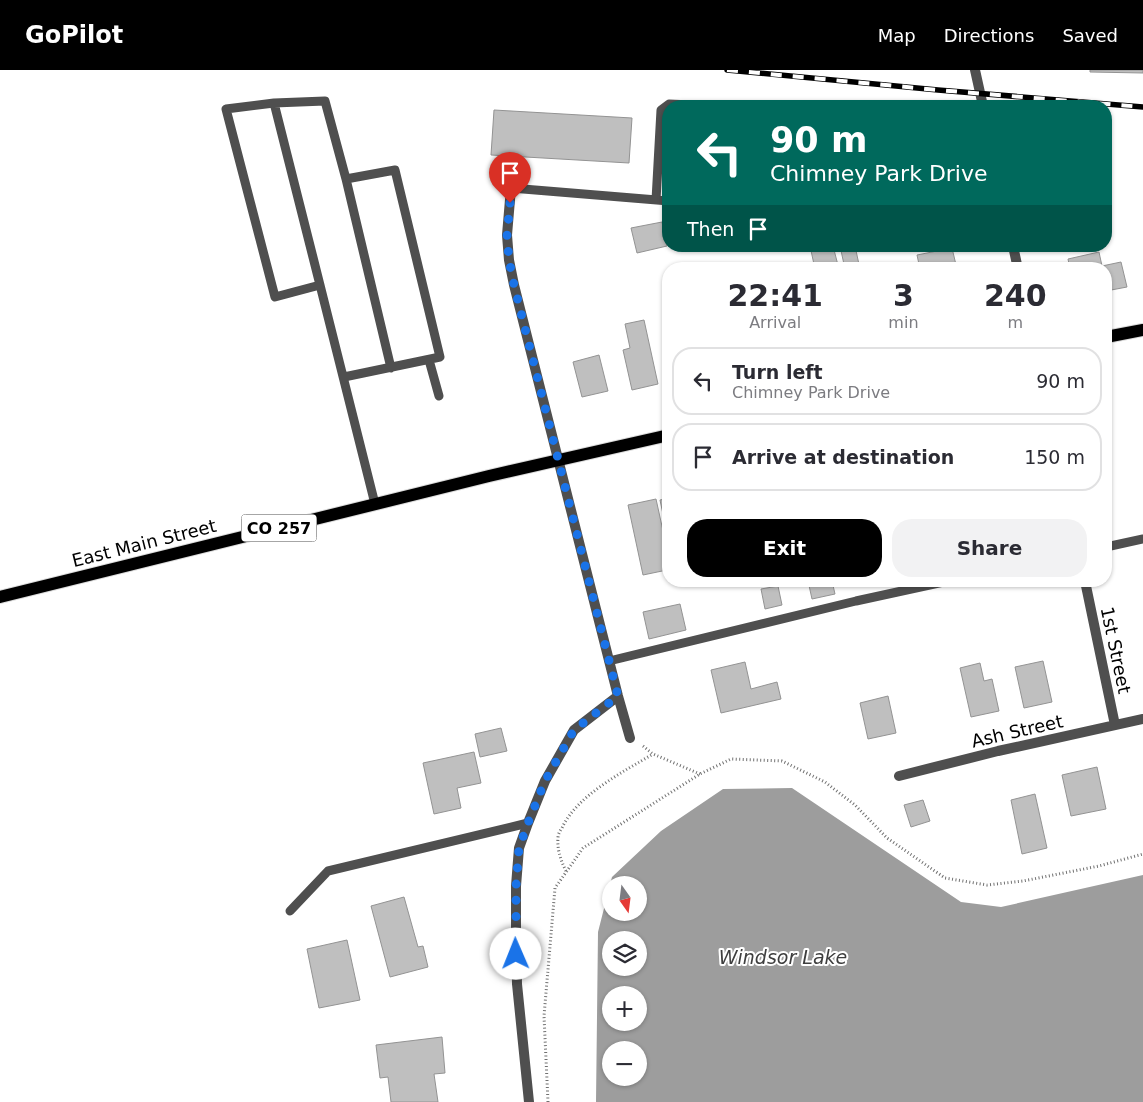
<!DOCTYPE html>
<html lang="en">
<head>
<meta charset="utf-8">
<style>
  :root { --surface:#fff; --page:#f2f2f3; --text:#2b2b33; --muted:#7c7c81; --line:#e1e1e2; --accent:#000 }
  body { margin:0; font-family:"DejaVu Sans",sans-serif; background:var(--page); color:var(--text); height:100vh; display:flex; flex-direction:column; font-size:19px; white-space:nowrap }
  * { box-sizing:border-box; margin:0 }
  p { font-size:16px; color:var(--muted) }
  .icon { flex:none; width:28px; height:28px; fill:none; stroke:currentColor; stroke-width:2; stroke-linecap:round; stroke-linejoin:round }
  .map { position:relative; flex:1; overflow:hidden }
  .sheet { position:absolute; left:662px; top:192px; width:450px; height:325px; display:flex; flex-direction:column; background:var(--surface); border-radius:20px; box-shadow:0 1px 4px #0004 }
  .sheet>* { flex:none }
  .banner { position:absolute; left:662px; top:30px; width:450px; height:152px; border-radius:20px; box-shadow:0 1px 4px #0004; background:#00695c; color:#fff; overflow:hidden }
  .needle { width:32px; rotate:166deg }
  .fabs { position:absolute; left:602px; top:806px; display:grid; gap:10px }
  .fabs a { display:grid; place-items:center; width:45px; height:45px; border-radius:50%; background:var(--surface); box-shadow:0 1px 4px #0004; font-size:25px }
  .pin { position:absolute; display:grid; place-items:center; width:42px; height:42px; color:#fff; margin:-51px -21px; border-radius:50% 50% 50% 0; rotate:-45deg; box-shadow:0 0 5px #0007 }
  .pin .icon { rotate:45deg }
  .me { position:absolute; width:55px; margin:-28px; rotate:359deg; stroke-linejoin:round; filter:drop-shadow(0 0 4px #0008) }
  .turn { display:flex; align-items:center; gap:18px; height:105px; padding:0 25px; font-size:22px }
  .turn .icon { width:65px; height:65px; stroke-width:2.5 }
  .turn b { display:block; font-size:35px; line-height:42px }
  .then { display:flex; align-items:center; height:48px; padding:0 25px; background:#0003; gap:10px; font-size:19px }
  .eta { display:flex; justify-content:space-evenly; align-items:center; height:85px; text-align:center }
  .eta b { font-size:30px; font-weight:800; line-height:35px }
  .primary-button { display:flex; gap:10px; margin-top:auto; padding:10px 25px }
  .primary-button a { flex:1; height:58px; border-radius:20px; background:var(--accent); color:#fff; font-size:20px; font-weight:800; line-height:58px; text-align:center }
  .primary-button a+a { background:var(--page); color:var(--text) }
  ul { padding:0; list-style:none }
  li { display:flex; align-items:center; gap:15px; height:68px; margin:0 10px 8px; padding:0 15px; border:2px solid var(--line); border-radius:20px }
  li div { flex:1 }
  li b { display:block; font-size:19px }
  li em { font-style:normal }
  header { display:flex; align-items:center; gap:30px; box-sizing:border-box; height:70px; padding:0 25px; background:var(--accent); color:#fff }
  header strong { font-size:24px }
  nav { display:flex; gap:28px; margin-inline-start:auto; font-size:18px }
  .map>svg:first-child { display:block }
</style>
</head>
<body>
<header>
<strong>GoPilot</strong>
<nav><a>Map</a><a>Directions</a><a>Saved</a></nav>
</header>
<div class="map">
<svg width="1143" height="1032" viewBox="0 0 1143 1032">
  <rect width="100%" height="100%" fill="#fff"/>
  <path fill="#9d9d9d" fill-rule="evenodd" d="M792,718L961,832L1001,837L1143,805V1032H596L598,862L612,807L661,761L723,719ZM611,815H639V842H611ZM611,870H639V898H611ZM611,925H639V952H611ZM611,980H639V1008H611Z"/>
  <path fill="#bfbfbf" stroke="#939393" d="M1090,0H1143V3L1090,2Z
    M494,40L632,48L629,93L491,85Z
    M662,152L667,176L637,183L631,158Z
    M810,176H833L839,199H815Z
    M840,176H855L860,199H845Z
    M952,178L957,199H920L917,185Z
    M1099,182L1102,196L1121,192L1127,217L1106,221V199H1070L1068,189Z
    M644,250L658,314L632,320L623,280L630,278L625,254Z
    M669,279V299L664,280Z
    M599,285L608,321L582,327L573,292Z
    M669,428V468H668L660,430Z
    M656,429L667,479L663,480L667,500L643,505L628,435Z
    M808,511H832L835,524L812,529Z
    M778,516L782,535L765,539L761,519Z
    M680,534L686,560L649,569L643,542Z
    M1043,591L1052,632L1024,638L1015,597Z
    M745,592L751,619L777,612L781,629L721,643L711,600Z
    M980,593L984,611L992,609L999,641L971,647L960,598Z
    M888,626L896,663L868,669L860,633Z
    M501,658L507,681L480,687L475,664Z
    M474,682L481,713L457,718L461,738L434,744L423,693Z
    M1097,697L1106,739L1071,746L1062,705Z
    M1035,724L1047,778L1022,784L1011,730Z
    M923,730L930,751L911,757L904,735Z
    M404,827L418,877L423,876L428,897L390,907L371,836Z
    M347,870L360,930L319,938L307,879Z
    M442,967L445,1003L434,1004L438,1032H391L388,1007L380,1008L376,975Z"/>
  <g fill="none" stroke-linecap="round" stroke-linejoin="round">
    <defs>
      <path id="primary" d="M1106,267L1143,260
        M0,527L489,406L669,365"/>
    </defs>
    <use href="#primary" stroke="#dbdbdb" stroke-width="14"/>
    <path stroke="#717171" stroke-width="3" stroke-dasharray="1 2.5" stroke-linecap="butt" d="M643,676L653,684L700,704
      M566,801C561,791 557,780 558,768C558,764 560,761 562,758C577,725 623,702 653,684
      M548,1032L544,946L555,818L583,778L700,704L731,689L782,691L825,712L855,735L887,768L945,808L987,815L1023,811L1099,796L1143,784"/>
    <path stroke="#4f4f4f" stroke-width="9" d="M274,33L325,31L346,109L395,100L440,287L344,307
      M346,109L391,298
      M511,118L669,131
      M656,130L661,40L669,34L713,36
      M320,215L275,227L226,39L274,33L320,215L375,434
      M429,290L439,326
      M1106,477L1143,469
      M609,591L856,531L948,511
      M290,841L328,801L528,753"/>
    <path stroke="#4f4f4f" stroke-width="10" d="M975,0L983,36
      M511,118L507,165L509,190L514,215L618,626L630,668
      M1013,176L1018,199
      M1085,511L1115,655
      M899,706L998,681L1143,649
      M529,1032L517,914L516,870V816L519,778L528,753L545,711L574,660L618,626"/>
    <use href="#primary" stroke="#000" stroke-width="12"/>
    <defs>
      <path id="rail" d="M727,0L938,20L1143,37"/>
    </defs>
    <use href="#rail" stroke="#000" stroke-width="5.5"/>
    <use href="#rail" stroke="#fff" stroke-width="4" stroke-dasharray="11" stroke-linecap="butt"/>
  </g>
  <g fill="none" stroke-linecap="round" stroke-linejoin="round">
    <path stroke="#1a73e8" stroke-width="9" stroke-dasharray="0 16.2" d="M510,133L507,165L509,190L514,215L618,626L574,660L545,711L528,753L519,778L516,816V884"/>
  </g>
  <g text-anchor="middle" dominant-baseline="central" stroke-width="4" stroke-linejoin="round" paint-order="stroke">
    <rect fill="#fff" stroke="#4c4c4c" stroke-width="1" x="241.5" y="444.5" width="75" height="27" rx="4"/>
    <g font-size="16" font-weight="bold" fill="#000">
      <text x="279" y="458">CO 257</text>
    </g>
    <g font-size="18" fill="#000" stroke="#fff">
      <text transform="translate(144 473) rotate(-14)">East Main Street</text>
      <text transform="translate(1116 580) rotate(78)">1st Street</text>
      <text transform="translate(1017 661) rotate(-13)">Ash Street</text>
    </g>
    <g font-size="19" font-style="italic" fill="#3e3e3e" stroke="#fff">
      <text x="783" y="887">Windsor Lake</text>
    </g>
  </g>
</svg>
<div class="fabs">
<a><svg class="needle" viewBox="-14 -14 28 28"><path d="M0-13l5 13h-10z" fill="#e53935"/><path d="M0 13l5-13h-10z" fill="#7c7c81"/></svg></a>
<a><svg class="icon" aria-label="layers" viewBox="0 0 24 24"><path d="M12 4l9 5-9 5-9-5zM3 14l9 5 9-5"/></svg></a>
<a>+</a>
<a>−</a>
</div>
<div class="pin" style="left:510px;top:133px;background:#d93025"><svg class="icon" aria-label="arrive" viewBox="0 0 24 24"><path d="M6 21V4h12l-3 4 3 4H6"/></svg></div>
<svg class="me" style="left:516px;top:884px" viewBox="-20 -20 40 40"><circle r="19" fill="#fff"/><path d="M0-13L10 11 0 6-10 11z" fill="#1a73e8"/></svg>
<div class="banner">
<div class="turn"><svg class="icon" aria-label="left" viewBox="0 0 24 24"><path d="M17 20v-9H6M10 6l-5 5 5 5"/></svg><div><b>90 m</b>Chimney Park Drive</div></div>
<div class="then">Then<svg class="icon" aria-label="arrive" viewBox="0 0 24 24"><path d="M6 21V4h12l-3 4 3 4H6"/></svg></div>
</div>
<section class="sheet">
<div class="eta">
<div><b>22:41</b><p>Arrival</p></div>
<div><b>3</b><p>min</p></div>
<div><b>240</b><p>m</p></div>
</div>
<ul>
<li><svg class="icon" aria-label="left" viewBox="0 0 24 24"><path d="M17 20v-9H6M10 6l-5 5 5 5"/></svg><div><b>Turn left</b><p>Chimney Park Drive</p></div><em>90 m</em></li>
<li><svg class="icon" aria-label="arrive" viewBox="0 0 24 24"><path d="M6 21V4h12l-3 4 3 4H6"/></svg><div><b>Arrive at destination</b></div><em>150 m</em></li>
</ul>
<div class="primary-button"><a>Exit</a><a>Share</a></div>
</section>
</div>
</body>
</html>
